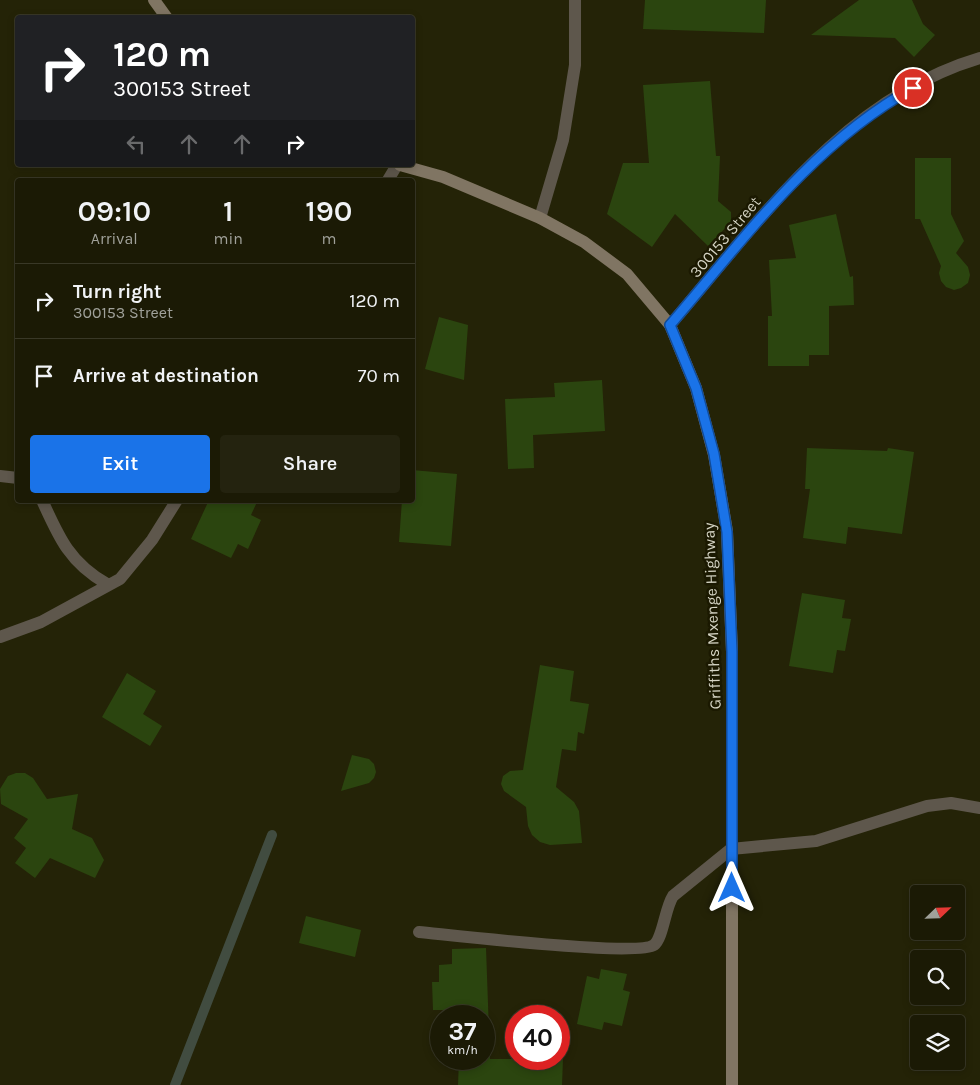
<!DOCTYPE html>
<html lang="en">
<head>
<meta charset="utf-8">
<style>
  :root { --surface:#1b1a05; --page:#24230f; --text:#f1f3f6; --muted:#a0a19a; --line:#393827; --accent:#1a73e8 }
  body { margin:0; font-family:Karla,sans-serif; background:var(--page); color:var(--text); height:100vh; display:flex; flex-direction:column; font-size:19px; white-space:nowrap }
  * { box-sizing:border-box; margin:0 }
  p { font-size:16px; color:var(--muted) }
  .icon { flex:none; width:28px; height:28px; fill:none; stroke:currentColor; stroke-width:2; stroke-linecap:round; stroke-linejoin:round }
  .map { position:relative; flex:1; overflow:hidden }
  .side { position:absolute; left:15px; top:178px; width:400px; height:325px; display:flex; flex-direction:column; background:var(--surface); border-radius:5px; box-shadow:0 2px 8px #0003,0 0 0 1px var(--line) }
  .side>* { flex:none }
  .hud { position:absolute; left:15px; top:15px; width:400px; height:152px; border-radius:5px; box-shadow:0 2px 8px #0003,0 0 0 1px var(--line); background:#202124; color:#fff; overflow:hidden }
  .needle { width:32px; rotate:67deg }
  .fabs { position:absolute; left:910px; top:885px; display:grid; gap:10px }
  .fabs a { display:grid; place-items:center; width:55px; height:55px; border-radius:5px; background:var(--surface); box-shadow:0 2px 8px #0003,0 0 0 1px var(--line); font-size:25px }
  .speed { position:absolute; left:430px; top:1005px; display:flex; gap:10px; font-size:25px; font-weight:700; text-align:center }
  .speed>* { display:grid; place-content:center; width:65px; height:65px; border-radius:50%; background:var(--surface); box-shadow:0 2px 8px #0003,0 0 0 1px var(--line); line-height:1 }
  .speed small { font-size:12px; font-weight:400 }
  .speed .limit { border:8px solid #d22; background:#fff; color:#111 }
  .pin { position:absolute; display:grid; place-items:center; width:42px; height:42px; color:#fff; margin:-21px; border:2px solid #fff; border-radius:50%; box-shadow:0 1px 5px #0007 }
  .me { position:absolute; width:55px; margin:-28px; rotate:0deg; stroke-linejoin:round; filter:drop-shadow(0 0 4px #0008) }
  .turn { display:flex; align-items:center; gap:18px; height:105px; padding:0 15px; font-size:22px }
  .turn .icon { width:65px; height:65px; stroke-width:2.5 }
  .turn b { display:block; font-size:35px; line-height:42px }
  .lanes { display:flex; align-items:center; height:48px; padding:0 15px; background:#0003; justify-content:center; gap:25px; direction:ltr }
  .lanes .off { opacity:.35 }
  .eta { display:flex; justify-content:space-evenly; align-items:center; height:85px; text-align:center }
  .eta b { font-size:30px; font-weight:600; line-height:35px }
  .cta { display:flex; gap:10px; margin-top:auto; padding:10px 15px }
  .cta a { flex:1; height:58px; border-radius:5px; background:var(--accent); color:#fff; font-size:20px; font-weight:600; line-height:58px; text-align:center }
  .cta a+a { background:var(--page); color:var(--text) }
  ul { padding:0; list-style:none }
  li { display:flex; align-items:center; gap:15px; height:75px; padding:0 15px; border-top:1px solid var(--line) }
  li div { flex:1 }
  li b { display:block; font-size:19px }
  li em { font-style:normal }
  .map>svg:first-child { display:block }
</style>
</head>
<body>
<div class="map">
<svg width="980" height="1085" viewBox="0 0 980 1085">
  <rect width="100%" height="100%" fill="#242307"/>
  <g fill="none" stroke-linecap="round" stroke-linejoin="round">
    <path stroke="#414c40" stroke-width="10" d="M175,1085L272,835"/>
  </g>
  <path fill="#2b450f" d="M645,0H766L764,33L643,29Z
    M859,0H912L923,24L935,35L914,57L895,38L811,35Z
    M710,81L716,156H720L718,201L731,212V222L708,246L675,214L652,247L607,214L623,163H649L643,85Z
    M915,158H951V214L964,241L956,253L968,267L970,275L968,283L961,288L954,290L946,287L941,281L939,273L941,266L920,219H915Z
    M836,214L850,277L853,276L854,305L829,306V355H809V366H768V316H772L769,260L796,258L789,225Z
    M439,317L468,325L464,380L425,369Z
    M602,380L605,431L533,435L534,468L508,469L505,399L555,397L554,383Z
    M807,448L887,451L888,448L914,452L902,534L848,527L846,544L803,538L810,489H805Z
    M412,470L457,474L451,546L399,542L402,500L412,502Z
    M209,500H258L251,515L261,520L248,549L238,544L231,558L191,539Z
    M802,593L845,600L842,618L851,619L845,651L837,650L833,673L789,666Z
    M540,665L574,671L570,701L589,704L584,734L578,732L576,751L562,749L556,787L574,802L579,811L582,843L550,845L540,842L532,835L528,826L526,807L504,791L501,784L503,776L510,771L523,770Z
    M127,673L156,691L143,714L162,726L150,746L102,717Z
    M352,755L369,759L374,764L376,772L374,778L369,783L341,791Z
    M16,773H25L33,778L47,799L78,794L72,829L92,838L104,860L95,878L50,858L35,878L15,863L26,848L14,838L28,819L1,804L0,789L8,776Z
    M306,916L361,930L355,957L299,943Z
    M486,948L490,1059H563L562,1085H458L459,1059H484V1016H444V1010H433L432,982H439V965L452,964V949Z
    M601,969L627,974L623,990L630,992L622,1026L604,1022L602,1030L577,1024L587,976L599,979Z"/>
  <g fill="none" stroke-linecap="round" stroke-linejoin="round">
    <path stroke="#5e574c" stroke-width="12" d="M388,180L397,165
      M540,218L563,140L575,65V0
      M670,325C758,223 844,98 980,58
      M0,476L18,478
      M42,500C59,538 70,563 107,584
      M0,637L41,622L120,579L152,540L177,500
      M419,932C451,935 638,957 654,945C663,938 665,908 673,896L731,849L816,841L927,806L951,803L980,808"/>
    <path stroke="#807563" stroke-width="12" d="M154,0L167,18
      M400,165L443,177L540,218L584,242L627,274L670,325L696,388L714,455L727,531L732,652V1085"/>
  </g>
  <g fill="none" stroke-linecap="round" stroke-linejoin="round">
    <defs>
      <path id="route" d="M732,888V652L727,532L714,454L696,388L670,325C744,239 812,144 913,88"/>
    </defs>
    <use href="#route" stroke="#114b97" stroke-width="12"/>
    <use href="#route" stroke="#1a73e8" stroke-width="9"/>
  </g>
  <g text-anchor="middle" dominant-baseline="central" stroke-width="5" stroke-linejoin="round" paint-order="stroke">
    <g font-size="16" fill="#d5d4c4" stroke="#1b1901">
      <text transform="translate(725 237) rotate(-50)">300153 Street</text>
      <text transform="translate(712 616) rotate(-92)">Griffiths Mxenge Highway</text>
    </g>
  </g>
</svg>
<div class="fabs">
<a><svg class="needle" viewBox="-14 -14 28 28"><path d="M0-13l5 13h-10z" fill="#e53935"/><path d="M0 13l5-13h-10z" fill="#a0a19a"/></svg></a>
<a><svg class="icon" aria-label="search" viewBox="0 0 24 24"><circle cx="10" cy="10" r="6"/><path d="M15 15l6 6"/></svg></a>
<a><svg class="icon" aria-label="layers" viewBox="0 0 24 24"><path d="M12 4l9 5-9 5-9-5zM3 14l9 5 9-5"/></svg></a>
</div>
<div class="speed"><div>37<small>km/h</small></div><div class="limit">40</div></div>
<div class="pin" style="left:913px;top:88px;background:#d93025"><svg class="icon" aria-label="arrive" viewBox="0 0 24 24"><path d="M6 21V4h12l-3 4 3 4H6"/></svg></div>
<svg class="me" style="left:732px;top:888px" viewBox="-20 -20 40 40"><path d="M0-17L14 15 0 8-14 15z" fill="#1a73e8" stroke="#fff" stroke-width="4"/></svg>
<div class="hud">
<div class="turn"><svg class="icon" aria-label="right" viewBox="0 0 24 24"><path d="M7 20v-9h11M14 6l5 5-5 5"/></svg><div><b>120 m</b>300153 Street</div></div>
<div class="lanes"><svg class="icon off" aria-label="left" viewBox="0 0 24 24"><path d="M17 20v-9H6M10 6l-5 5 5 5"/></svg><svg class="icon off" aria-label="ahead" viewBox="0 0 24 24"><path d="M12 20V5M6 11l6-6 6 6"/></svg><svg class="icon off" aria-label="ahead" viewBox="0 0 24 24"><path d="M12 20V5M6 11l6-6 6 6"/></svg><svg class="icon" aria-label="right" viewBox="0 0 24 24"><path d="M7 20v-9h11M14 6l5 5-5 5"/></svg></div>
</div>
<section class="side">
<div class="eta">
<div><b>09:10</b><p>Arrival</p></div>
<div><b>1</b><p>min</p></div>
<div><b>190</b><p>m</p></div>
</div>
<ul>
<li><svg class="icon" aria-label="right" viewBox="0 0 24 24"><path d="M7 20v-9h11M14 6l5 5-5 5"/></svg><div><b>Turn right</b><p>300153 Street</p></div><em>120 m</em></li>
<li><svg class="icon" aria-label="arrive" viewBox="0 0 24 24"><path d="M6 21V4h12l-3 4 3 4H6"/></svg><div><b>Arrive at destination</b></div><em>70 m</em></li>
</ul>
<div class="cta"><a>Exit</a><a>Share</a></div>
</section>
</div>
</body>
</html>
